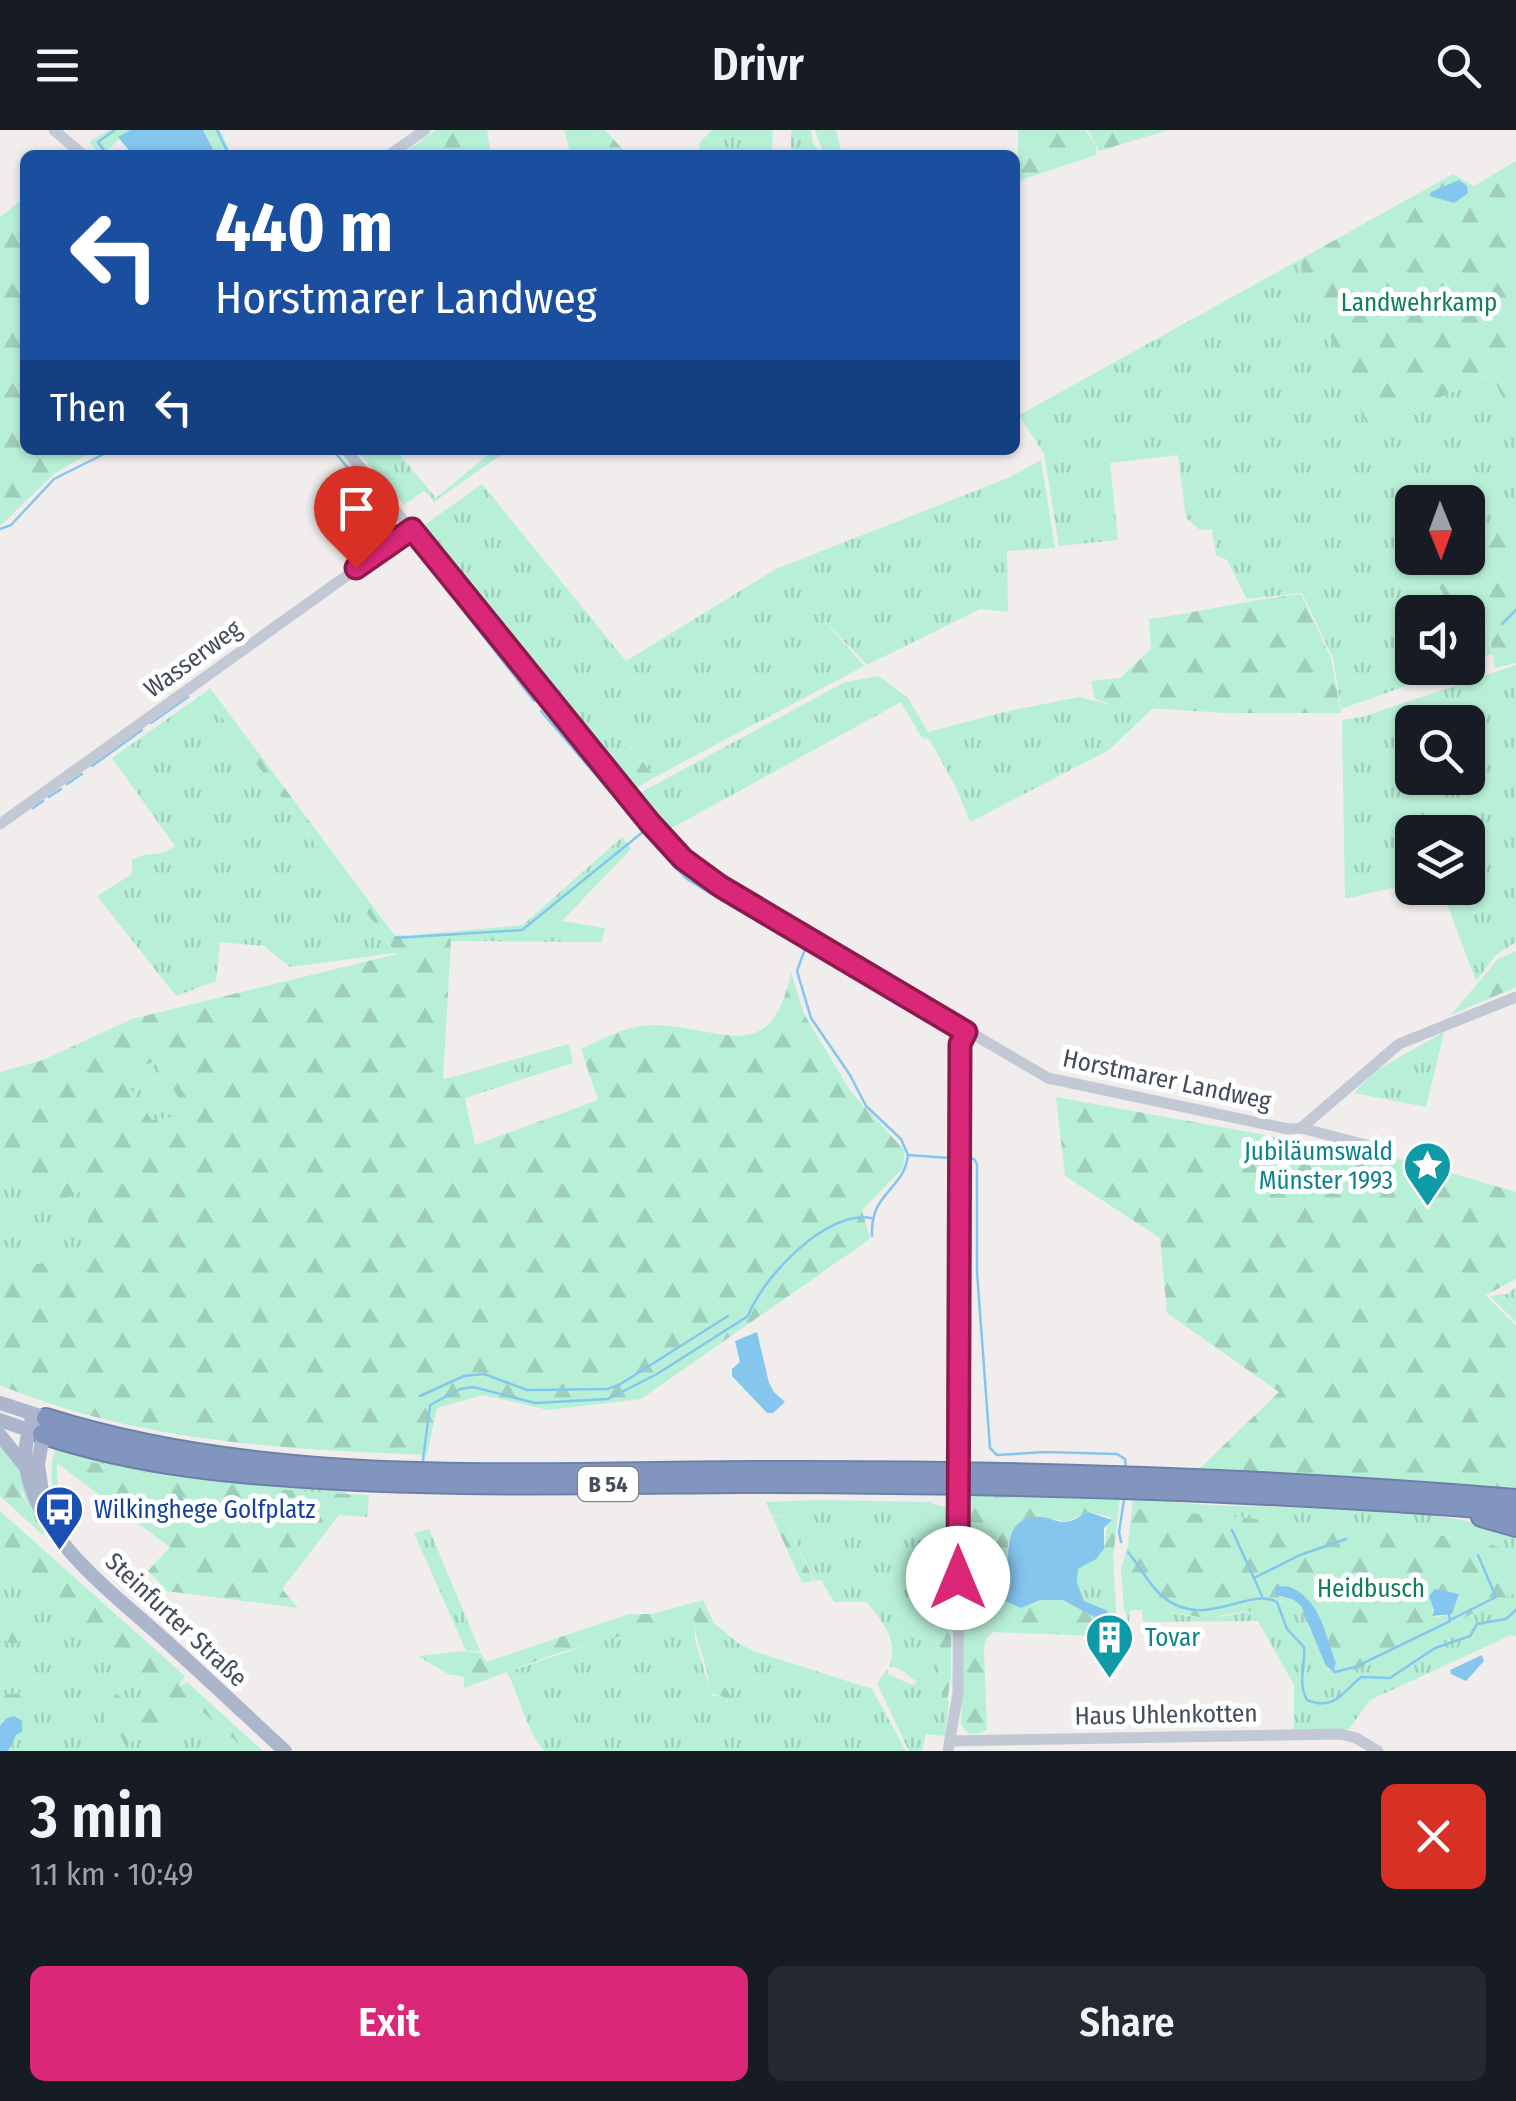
<!DOCTYPE html>
<html lang="en">
<head>
<meta charset="utf-8">
<style>
  :root { --surface:#171b24; --page:#242831; --text:#f1f3f6; --muted:#9ea1a6; --accent:#db2777 }
  body { margin:0; font-family:"Fira Sans Condensed",sans-serif; background:var(--page); color:var(--text); height:100vh; display:flex; flex-direction:column; font-size:38px; white-space:nowrap }
  * { box-sizing:border-box; margin:0 }
  p { font-size:32px; color:var(--muted) }
  .icon { flex:none; width:55px; height:55px; fill:none; stroke:currentColor; stroke-width:2; stroke-linecap:round; stroke-linejoin:round }
  .map { position:relative; height:1621px; overflow:hidden }
  .sheet { display:flex; flex-direction:column; background:var(--surface); flex:1 }
  .sheet>* { flex:none }
  .guide { position:absolute; left:20px; top:20px; width:1000px; height:305px; border-radius:15px; box-shadow:0 2px 8px #0004; background:#1a4fa0; color:#fff; overflow:hidden }
  .needle { width:65px; rotate:179deg }
  .buttons { position:absolute; left:1395px; top:355px; display:grid; gap:20px }
  .buttons a { display:grid; place-items:center; width:90px; height:90px; border-radius:15px; background:var(--surface); box-shadow:0 2px 8px #0004; font-size:50px }
  .pin { position:absolute; display:grid; place-items:center; width:85px; height:85px; color:#fff; margin:-102px -42px; border-radius:50% 50% 50% 0; rotate:-45deg; box-shadow:0 0 10px #0007 }
  .pin .icon { rotate:45deg }
  .me { position:absolute; width:110px; margin:-55px; rotate:0deg; stroke-linejoin:round; filter:drop-shadow(0 0 8px #0008) }
  .turn { display:flex; align-items:center; gap:35px; height:210px; padding:0 30px; font-size:45px }
  .turn .icon { width:130px; height:130px; stroke-width:2.5 }
  .turn b { display:block; font-size:70px; line-height:85px }
  .then { display:flex; align-items:center; height:95px; padding:0 30px; background:#0003; gap:20px; font-size:38px }
  .round { display:grid; place-items:center; flex:none; width:105px; height:105px; border-radius:15px; background:var(--page) }
  .overview { display:flex; align-items:center; justify-content:space-between; height:170px; padding:0 30px }
  h1 { font-size:60px; font-weight:600; line-height:75px }
  .button { display:flex; gap:20px; margin-top:auto; padding:20px 30px }
  .button a { flex:1; height:115px; border-radius:15px; background:var(--accent); color:#fff; font-size:40px; font-weight:600; line-height:115px; text-align:center }
  .button a+a { background:var(--page); color:var(--text) }
  header { display:flex; justify-content:space-between; align-items:center; height:130px; padding:0 30px; background:var(--surface); font-size:45px; font-weight:600 }
  .map>svg:first-child { display:block }
</style>
</head>
<body>
<header><svg class="icon" aria-label="menu" viewBox="0 0 24 24"><path d="M4 6h16M4 12h16M4 18h16"/></svg>Drivr<svg class="icon" aria-label="search" viewBox="0 0 24 24"><circle cx="10" cy="10" r="6"/><path d="M15 15l6 6"/></svg></header>
<div class="map">
<svg width="1516" height="1621" viewBox="0 0 1516 1621">
  <defs>
    <pattern id="grass-tufts" width="24" height="20" patternUnits="userSpaceOnUse" patternTransform="scale(2.5)"><rect width="24" height="20" fill="#b8f0d7"/><path d="M3 7l-1-3M5 7V3M7 7l1-3M15 17l-1-3M17 17v-4M19 17l1-3" fill="none" stroke="#9fcfbb"/></pattern>
    <pattern id="forest-firs" width="22" height="20" patternUnits="userSpaceOnUse" patternTransform="scale(2.5)"><rect width="22" height="20" fill="#b8f0d7"/><path d="M5 1l3.5 6h-7zM16 11l3.5 6h-7z" fill="#9fcfbb"/></pattern>
  </defs>
  <rect width="100%" height="100%" fill="#f0edec"/>
  <path fill="url(#grass-tufts)" fill-rule="evenodd" d="M109,0H131L101,25L89,12Z
    M203,0H220L232,25H216Z
    M564,0H605L586,10L583,25H571Z
    M712,0H773L772,25H699L700,12Z
    M791,0H811L813,13L821,25H791Z
    M815,0H836L842,25H824Z
    M1299,130L1369,300L1492,244L1516,294V385L1468,415V372H1412V428H1447L1428,440L1455,482H1412V538H1457L1341,579L1333,528L1302,463L1247,469L1227,430L1216,425L1212,399L1200,400L1186,388L1178,325L1110,333L1118,410L1059,416L1044,324L1019,285Z
    M357,320H396L436,368L494,320L505,322L434,372L425,360L404,375Z
    M1041,330L1055,418L1007,421L1008,482L980,479L867,535L819,485L864,536L655,647L628,614L606,631L420,398L482,354L626,531L776,439L1008,348Z
    M1468,486L1487,490L1492,524L1468,533Z
    M1516,535V812L1496,825L1476,851L1441,758H1468V702H1412V753L1345,769L1342,590L1362,587ZM1412,592H1468V648H1412Z
    M879,546L908,568L928,602L1004,582L1079,567L1115,576L1153,578L1109,620L970,692L956,657L929,609L922,608L901,572L670,699L636,665L845,552Z
    M204,563L396,823L290,837L264,816L220,812L216,851L176,866L97,766L132,744V730C148,720 158,729 175,716L112,628Z
    M622,707L631,719L562,791L605,798L602,812L451,811L448,802L523,795Z
    M1444,902L1426,977L1354,963L1375,941Z
    M569,914L573,933L465,968L460,945Z
    M155,931L190,985L152,991L120,945Z
    M7,1032L20,1040C28,1076 52,1075 81,1060L90,1089L93,1115L80,1130L0,1137V1033Z
    M1516,1157V1192L1490,1166L1507,1164Z
    M0,1309L21,1339L46,1402L43,1405L24,1388L28,1378L23,1362L0,1338Z
    M56,1317L346,1356V1365C251,1361 159,1346 66,1327L57,1335C56,1359 63,1377 77,1396L71,1400C54,1374 46,1347 56,1317Z
    M1133,1367C1153,1368 1174,1373 1194,1374C1300,1380 1414,1372 1516,1403V1424L1493,1415L1439,1405L1132,1378Z
    M819,1370L932,1372L942,1570L949,1571L945,1606L926,1604L922,1621H909L877,1553L887,1539L888,1544L912,1555L917,1552L900,1539L889,1536C900,1510 882,1492 867,1472H834L821,1450L815,1451L784,1387L771,1385L766,1372Z
    M429,1399L478,1516L480,1521H466L414,1403Z
    M0,1412L90,1505L156,1565L176,1559L247,1621H0Z
    M1100,1425L1113,1428L1116,1479L1113,1496H1100V1490L1106,1480L1084,1471L1077,1453L1078,1439Z
    M1121,1439C1124,1447 1129,1451 1135,1458C1167,1493 1212,1491 1255,1480C1269,1477 1278,1469 1293,1472C1314,1491 1310,1529 1331,1545L1381,1527L1516,1462V1506L1511,1505L1370,1570L1349,1599H1294V1555L1258,1491L1143,1492L1142,1480H1130L1129,1494L1124,1479Z
    M691,1487L695,1490V1510L712,1566H722L728,1573L732,1571C720,1549 703,1521 706,1494L714,1493L738,1513L753,1521L872,1559L906,1621H544C525,1597 521,1570 507,1542L600,1511Z"/>
  <path fill="url(#forest-firs)" fill-rule="evenodd" d="M436,0H487L491,25H401Z
    M605,0L628,25H583L586,10Z
    M1018,0H1085L1096,16V25L1018,51Z
    M1088,0H1169L1099,21Z
    M1516,31V294L1491,244L1369,300L1299,130L1453,44L1474,56Z
    M25,67V320H95L55,343L0,396V87Z
    M1516,385V533L1495,538L1487,490L1468,486V482H1455L1428,440L1447,428H1468V415Z
    M1301,464L1331,528L1341,583H1226L1115,576L1095,569L1091,551L1120,548L1151,519L1149,489C1200,482 1249,470 1301,464Z
    M210,558L395,806L448,802L451,811L443,949L460,945L475,1015L598,970L581,919C605,908 627,895 654,895C724,897 771,939 791,842L804,884L851,962L905,1021L903,1038L862,1080L870,1109L641,1269L548,1280L483,1265L437,1278L427,1325C280,1319 138,1312 0,1255V1137L80,1130L93,1115L81,1061C69,1070 33,1076 24,1058C21,1052 22,1046 20,1040L7,1032L0,1033V942L43,930L132,889L397,824L204,563ZM155,931L189,984V985L152,990L121,945Z
    M628,614L655,647L632,661L607,631Z
    M1516,821V857L1451,885L1498,829Z
    M1056,967L1413,1032L1516,1062V1149L1486,1165L1516,1196V1358L1197,1341L1279,1262L1167,1183L1160,1108L1065,1046Z
    M66,1327C167,1348 267,1362 369,1365L367,1387L339,1385L282,1459L298,1478L158,1460L138,1466L131,1458L160,1453L148,1441L170,1417L58,1334Z
    M0,1338L18,1355L28,1378L24,1388L0,1366Z
    M975,1363L1120,1367L1113,1428L1100,1425C1108,1413 1103,1402 1111,1387L1088,1382L1067,1392L1053,1389L1008,1412L1007,1441L1004,1447L1021,1478L1040,1470H1063L1100,1490L1101,1506L992,1502L985,1511L984,1522L987,1599L981,1603L969,1604L961,1595L966,1380L967,1367Z
    M932,1374L952,1378L951,1546L947,1572L942,1570Z
    M1132,1378L1439,1405L1493,1415L1516,1424V1462L1362,1538L1331,1545C1310,1528 1314,1491 1293,1472L1279,1471L1261,1479L1205,1488L1170,1482L1150,1473L1123,1446L1121,1439L1128,1415ZM1287,1456C1321,1469 1323,1502 1336,1533L1333,1541L1328,1539L1301,1476L1294,1470L1279,1467ZM1435,1459L1459,1464L1452,1484L1437,1487L1432,1485Z
    M0,1381L185,1546L178,1557L187,1552L263,1621H247L190,1571L159,1604L125,1614L115,1597L98,1604L106,1587L100,1575L114,1562L137,1580L145,1577L155,1565L90,1505L0,1412Z
    M772,1386L784,1387L814,1451L802,1453Z
    M703,1470L714,1493L707,1494L705,1498L716,1541L732,1569L730,1574L722,1566L708,1563C712,1538 694,1515 695,1490L691,1487L555,1524L464,1558V1547L448,1544L418,1526L464,1521L481,1523L486,1532L629,1484H652Z
    M0,1481L17,1486L31,1498L33,1507C20,1510 12,1519 0,1507Z
    M40,1549L47,1553L41,1570L19,1578L0,1579V1564H17Z"/>
  <path fill="#84c6ee" d="M131,0H203L216,25H133L118,7Z
    M1459,50L1467,56L1468,63L1454,73L1430,66L1431,62Z
    M757,1202L769,1253L774,1262L785,1272L773,1283H767L732,1246V1239L740,1232L735,1211Z
    M164 1376a11 11 0 1 1 22 0a11 11 0 1 1-22 0Z
    M1088,1382L1112,1390L1104,1398V1419L1096,1429L1078,1439L1077,1453L1084,1471L1106,1480L1110,1485L1098,1489L1063,1470H1040L1021,1478L1005,1471L999,1459V1449L1007,1441C1009,1416 1006,1385 1041,1387C1050,1387 1057,1393 1066,1392C1073,1392 1081,1385 1088,1382Z
    M1287,1456C1321,1468 1324,1503 1336,1533L1333,1541L1326,1536L1301,1476L1294,1470L1276,1465V1457Z
    M1435,1459L1459,1464L1452,1484L1432,1486L1434,1480L1429,1466Z
    M1482,1525L1484,1531L1466,1551L1451,1544L1450,1540Z
    M14,1586L22,1591V1602L16,1605L8,1621H0V1596L7,1588Z"/>
  <g fill="none" stroke-linecap="round" stroke-linejoin="round">
    <path stroke="#84c6ee" stroke-width="2.5" d="M217,0L229,25
      M107,25L98,12L115,0
      M333,320L396,396
      M0,399L11,395L54,349L112,320
      M412,415L534,571
      M1502,494L1516,480
      M541,581L671,733L687,749L711,764
      M151,593L188,567
      M92,636L142,600
      M67,654L82,644
      M49,667L61,659
      M33,678L43,671
      M719,768L805,819L797,841L811,888L850,945L866,976L901,1009L908,1025L949,1028
      M395,808L522,800L644,701
      M969,1028L974,1029L977,1034V1142L990,1318L997,1325L1045,1322L1117,1324L1125,1329L1126,1338
      M872,1106C870,1061 904,1061 908,1025
      M420,1266L464,1246L484,1244L527,1260L607,1259L619,1255L728,1186
      M423,1330L430,1275L460,1259L473,1257L535,1273L608,1269L657,1244L748,1186C763,1147 826,1080 871,1088
      M1232,1400L1262,1466
      M1121,1412L1119,1402L1124,1370
      M1128,1422C1139,1435 1149,1455 1162,1466C1205,1502 1248,1456 1277,1472L1287,1499L1304,1517C1306,1536 1297,1552 1307,1570C1334,1581 1342,1563 1361,1547L1390,1548L1435,1518L1470,1506L1477,1494L1506,1489L1516,1480
      M1254,1448L1300,1425L1346,1409
      M1450,1490L1496,1467L1478,1425
      M1331,1538L1335,1542L1355,1537L1450,1491L1449,1485"/>
    <defs>
      <path id="highway" d="M46,1288C275,1360 523,1341 760,1341C1013,1340 1264,1348 1516,1369
        M42,1304C138,1336 239,1345 339,1350C473,1357 606,1354 739,1353C999,1353 1258,1360 1516,1381
        M1481,1387L1516,1397"/>
    </defs>
    <use href="#highway" stroke="#6d80aa" stroke-width="22"/>
    <path stroke="#c2c9d5" stroke-width="11" d="M54,0L83,25
      M389,25L425,0
      M346,320L663,709L683,729L720,756L1048,948L1288,999L1301,998L1389,1021
      M0,694L412,399
      M1301,998L1399,914L1516,867
      M959,1318L960,914L966,902
      M951,1611L1341,1604L1356,1608L1378,1621
      M948,1621L958,1563L959,1379"/>
    <path stroke="#abb6cd" stroke-width="14" d="M0,1273L46,1288L38,1334L42,1363
      M33,1284C29,1301 23,1319 26,1337C38,1411 116,1465 167,1512C207,1548 246,1585 285,1621
      M0,1290L37,1303
      M0,1305L24,1335"/>
    <use href="#highway" stroke="#8295be" stroke-width="18"/>
    <path stroke="#c2c9d5" stroke-width="11" d="M959,1379V1318"/>
  </g>
  <g fill="none" stroke-linecap="round" stroke-linejoin="round">
    <defs>
      <path id="route" d="M356,438L412,399L650,693L683,729L720,756L966,902L960,914L958,1448"/>
    </defs>
    <use href="#route" stroke="#8e194d" stroke-width="25"/>
    <use href="#route" stroke="#db2777" stroke-width="18"/>
  </g>
  <defs>
    <symbol id="sight-pin" viewBox="-11 -11 22 30"><path d="M0 17L-7.5 6A9.5 9.5 0 1 1 7.5 6Z" fill="#0f9aa8" stroke="#fff"/><path d="M0-6L1.8-2.2L6-1.7L2.9 1.2L3.7 5.4L0 3.3L-3.7 5.4L-2.9 1.2L-6-1.7L-1.8-2.2Z" fill="#fff"/></symbol>
    <symbol id="bus-pin" viewBox="-11 -11 22 30"><path d="M0 17L-7.5 6A9.5 9.5 0 1 1 7.5 6Z" fill="#1a4fb4" stroke="#fff"/><path d="M-5-6H5V4H4V6H2V4H-2V6H-4V4H-5ZM-3.5-4V0h7V-4ZM-3.5 1.2v1.5H-2V1.2ZM2 1.2v1.5H3.5V1.2Z" fill="#fff"/></symbol>
    <symbol id="building-pin" viewBox="-11 -11 22 30"><path d="M0 17L-7.5 6A9.5 9.5 0 1 1 7.5 6Z" fill="#0f9aa8" stroke="#fff"/><path d="M-4-6H4V6H1V3H-1V6H-4ZM-2.5-4.3h1.7v1.8h-1.7ZM.8-4.3h1.7v1.8H.8ZM-2.5-1h1.7V.8h-1.7ZM.8-1h1.7V.8H.8Z" fill="#fff"/></symbol>
  </defs>
  <g fill-rule="evenodd">
    <use href="#sight-pin" x="1400" y="1008" width="55" height="75"/>
    <use href="#bus-pin" x="32" y="1352" width="55" height="75"/>
    <use href="#building-pin" x="1082" y="1480" width="55" height="75"/>
  </g>
  <g text-anchor="middle" dominant-baseline="central" stroke-width="10" stroke-linejoin="round" paint-order="stroke">
    <rect fill="#fff" stroke="#7c828c" stroke-width="2.5" x="578" y="1337" width="60" height="34" rx="8"/>
    <g font-size="22" font-weight="bold" fill="#444c5b">
      <text x="608" y="1354">B 54</text>
    </g>
    <g font-size="25" fill="#137e5b" stroke="#fff">
      <text x="1419" y="173">Landwehrkamp</text>
      <text x="1371" y="1459">Heidbusch</text>
    </g>
    <g font-size="25" fill="#444c5b" stroke="#fff">
      <text transform="translate(193 529) rotate(-36)">Wasserweg</text>
      <text transform="translate(1167 950) rotate(12)">Horstmarer Landweg</text>
      <text transform="translate(176 1490) rotate(43)">Steinfurter Straße</text>
      <text transform="translate(1166 1585) rotate(-1)">Haus Uhlenkotten</text>
    </g>
    <g font-size="25" fill="#0d838f" stroke="#fff" text-anchor="end">
      <text x="1393" y="1022">Jubiläumswald<tspan x="1393" dy="29">Münster 1993</tspan></text>
      <text x="1145" y="1508" text-anchor="start">Tovar</text>
    </g>
    <g font-size="25" fill="#164399" stroke="#fff" text-anchor="start">
      <text x="94" y="1380">Wilkinghege Golfplatz</text>
    </g>
  </g>
</svg>
<div class="buttons">
<a><svg class="needle" viewBox="-14 -14 28 28"><path d="M0-13l5 13h-10z" fill="#e53935"/><path d="M0 13l5-13h-10z" fill="#9ea1a6"/></svg></a>
<a><svg class="icon" aria-label="sound" viewBox="0 0 24 24"><path d="M4 9h4l5-4v14l-5-4H4zM17 9q2 3 0 6"/></svg></a>
<a><svg class="icon" aria-label="search" viewBox="0 0 24 24"><circle cx="10" cy="10" r="6"/><path d="M15 15l6 6"/></svg></a>
<a><svg class="icon" aria-label="layers" viewBox="0 0 24 24"><path d="M12 4l9 5-9 5-9-5zM3 14l9 5 9-5"/></svg></a>
</div>
<div class="pin" style="left:356px;top:438px;background:#d93025"><svg class="icon" aria-label="arrive" viewBox="0 0 24 24"><path d="M6 21V4h12l-3 4 3 4H6"/></svg></div>
<svg class="me" style="left:958px;top:1448px" viewBox="-20 -20 40 40"><circle r="19" fill="#fff"/><path d="M0-13L10 11 0 6-10 11z" fill="#db2777"/></svg>
<div class="guide">
<div class="turn"><svg class="icon" aria-label="left" viewBox="0 0 24 24"><path d="M17 20v-9H6M10 6l-5 5 5 5"/></svg><div><b>440 m</b>Horstmarer Landweg</div></div>
<div class="then">Then<svg class="icon" aria-label="left" viewBox="0 0 24 24"><path d="M17 20v-9H6M10 6l-5 5 5 5"/></svg></div>
</div>
</div>
<section class="sheet">
<div class="overview"><div><h1>3 min</h1><p>1.1 km · 10:49</p></div><a class="round" style="background:#d93025;color:#fff"><svg class="icon" aria-label="close" viewBox="0 0 24 24"><path d="M6 6l12 12M18 6L6 18"/></svg></a></div>
<div class="button"><a>Exit</a><a>Share</a></div>
</section>
</body>
</html>
